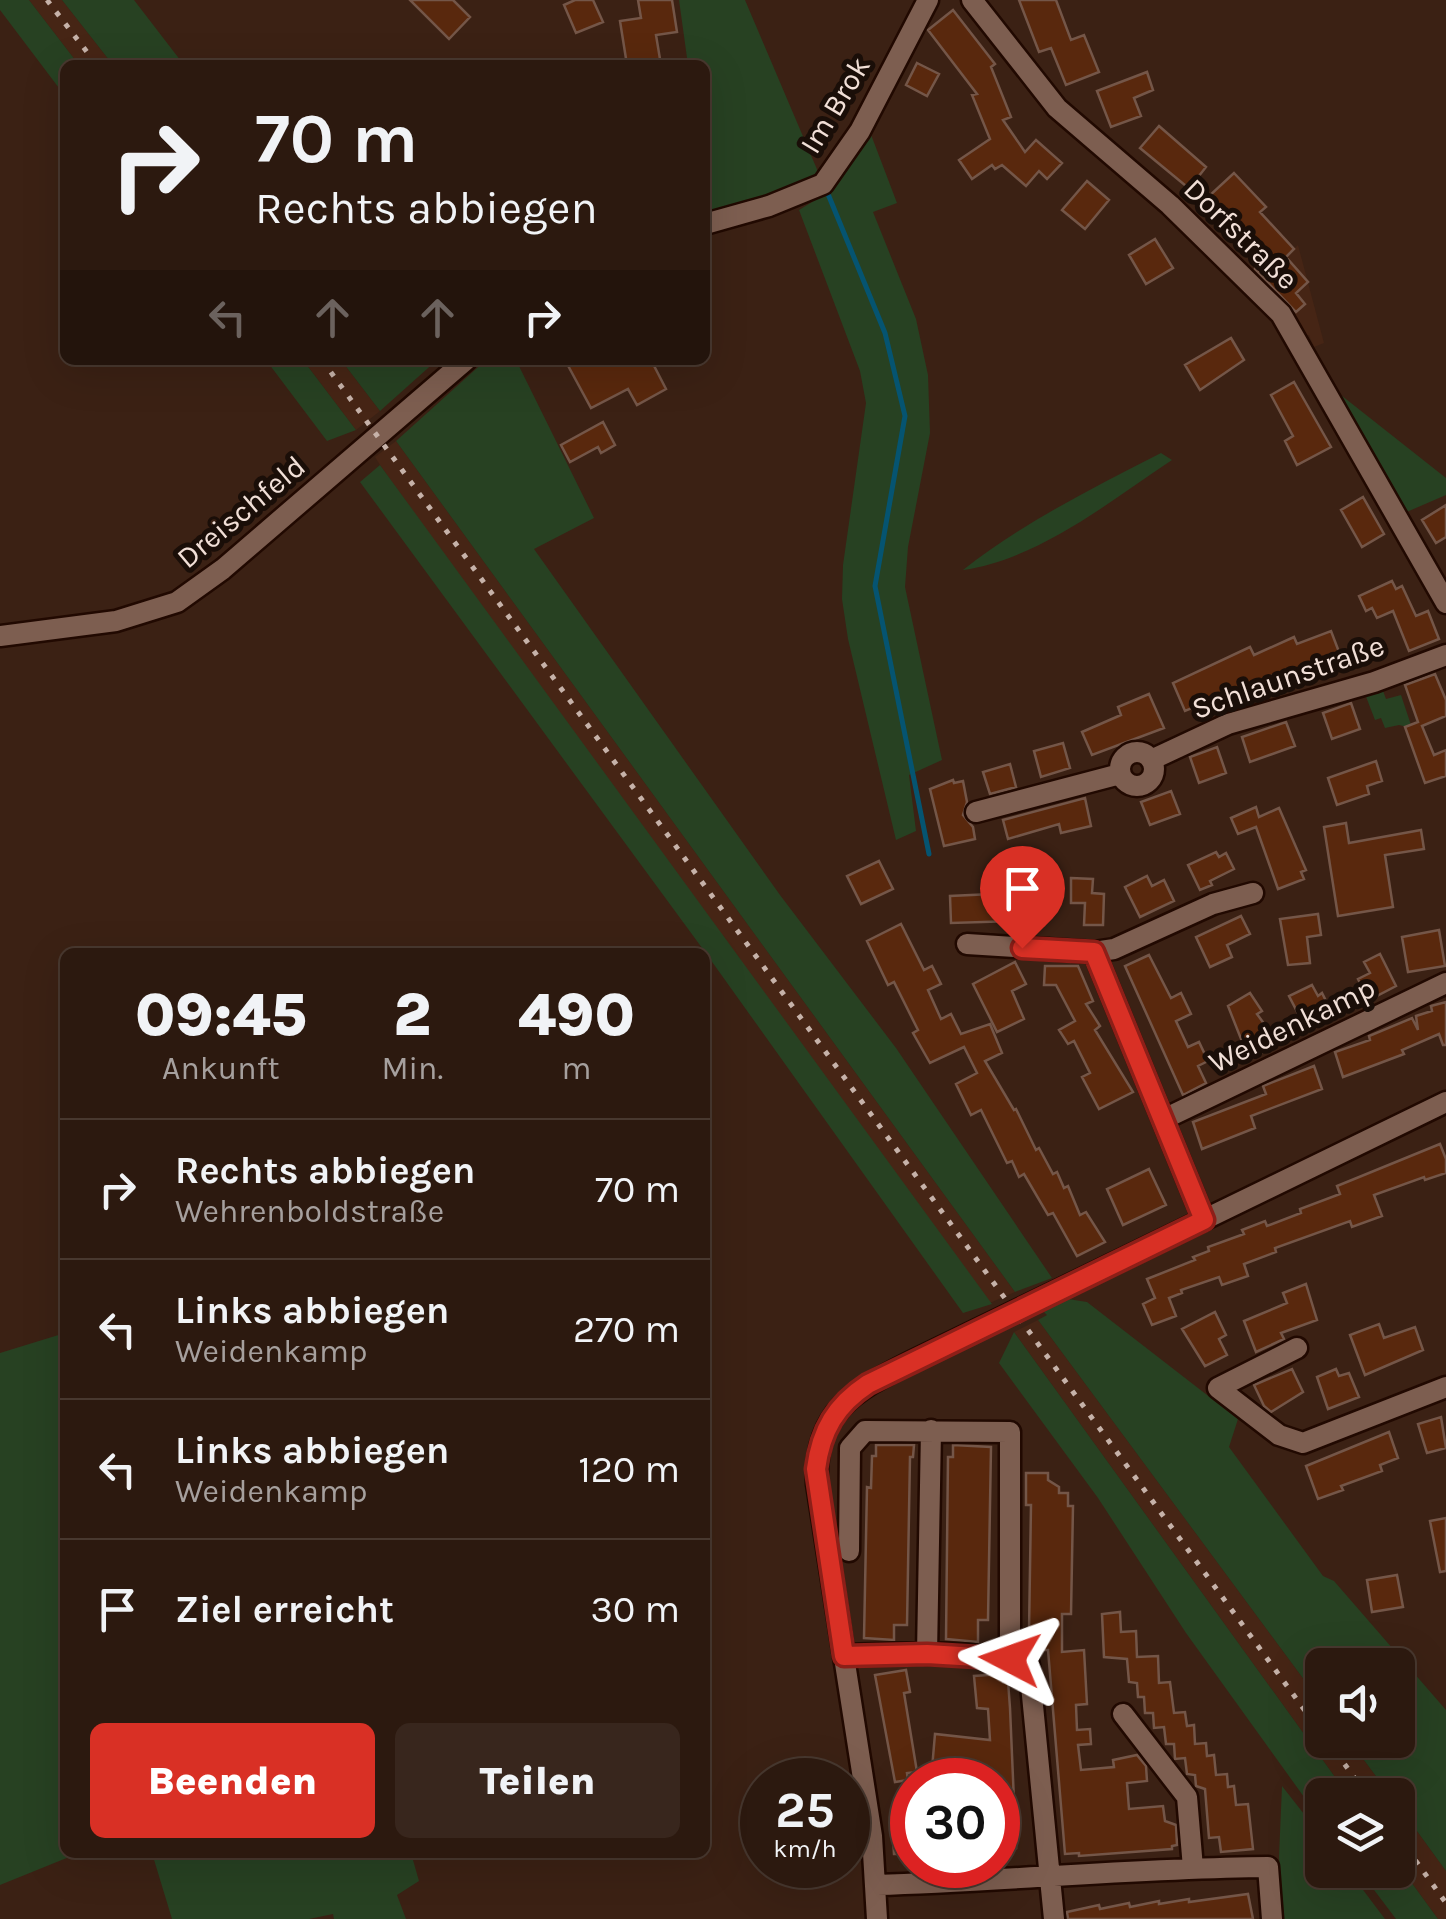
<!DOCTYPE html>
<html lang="de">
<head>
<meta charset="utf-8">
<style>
  :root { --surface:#2c190f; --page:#38261d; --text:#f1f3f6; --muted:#a6a09e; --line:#48382f; --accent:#d93025 }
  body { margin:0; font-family:Karla,sans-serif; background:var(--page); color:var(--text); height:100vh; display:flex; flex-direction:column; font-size:38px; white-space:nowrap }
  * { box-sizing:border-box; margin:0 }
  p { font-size:32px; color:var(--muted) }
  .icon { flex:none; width:55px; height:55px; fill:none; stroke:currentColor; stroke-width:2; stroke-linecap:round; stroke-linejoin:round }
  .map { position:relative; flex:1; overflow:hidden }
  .sheet { position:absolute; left:60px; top:948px; width:650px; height:910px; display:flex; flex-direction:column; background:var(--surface); border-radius:15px; box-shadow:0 10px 40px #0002,0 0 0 2px var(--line) }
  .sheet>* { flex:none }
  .banner { position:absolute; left:60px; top:60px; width:650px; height:305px; border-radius:15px; box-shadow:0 10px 40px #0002,0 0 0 2px var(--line); background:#2c190f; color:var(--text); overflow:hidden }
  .controls { position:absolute; left:1305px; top:1648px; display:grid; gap:20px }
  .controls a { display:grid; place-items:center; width:110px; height:110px; border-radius:15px; background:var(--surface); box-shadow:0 10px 40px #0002,0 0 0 2px var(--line); font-size:50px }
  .speed { position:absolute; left:740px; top:1758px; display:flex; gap:20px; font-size:50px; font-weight:700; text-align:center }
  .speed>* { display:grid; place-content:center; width:130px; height:130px; border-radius:50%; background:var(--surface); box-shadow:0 10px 40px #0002,0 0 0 2px var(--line); line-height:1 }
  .speed small { font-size:25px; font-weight:400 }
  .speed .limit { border:15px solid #d22; background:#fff; color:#111 }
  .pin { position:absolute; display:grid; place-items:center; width:85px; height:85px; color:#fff; margin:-102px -42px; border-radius:50% 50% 50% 0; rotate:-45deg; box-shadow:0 0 10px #0007 }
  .pin .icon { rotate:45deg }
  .me { position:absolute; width:110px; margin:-55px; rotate:274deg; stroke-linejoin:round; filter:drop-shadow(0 0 8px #0008) }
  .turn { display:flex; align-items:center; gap:35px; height:210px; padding:0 30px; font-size:45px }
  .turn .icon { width:130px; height:130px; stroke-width:2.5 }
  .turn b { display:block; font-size:70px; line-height:85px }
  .lanes { display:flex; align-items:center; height:95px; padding:0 30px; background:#0003; justify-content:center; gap:50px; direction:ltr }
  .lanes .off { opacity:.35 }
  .eta { display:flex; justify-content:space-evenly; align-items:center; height:170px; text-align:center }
  .eta b { font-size:60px; font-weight:800; line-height:70px }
  .button { display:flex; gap:20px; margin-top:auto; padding:20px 30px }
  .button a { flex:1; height:115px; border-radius:15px; background:var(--accent); color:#fff; font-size:40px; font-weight:800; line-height:115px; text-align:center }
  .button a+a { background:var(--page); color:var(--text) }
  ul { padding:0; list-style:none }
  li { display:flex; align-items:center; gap:30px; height:140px; padding:0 30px; border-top:2px solid var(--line) }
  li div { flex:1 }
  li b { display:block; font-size:38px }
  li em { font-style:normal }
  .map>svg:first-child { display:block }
</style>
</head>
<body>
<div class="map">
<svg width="1446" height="1919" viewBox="0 0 1446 1919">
  <rect width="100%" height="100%" fill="#3b2114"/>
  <path fill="#462515" d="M29,0H62L113,65H79Z
    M1285,239L1294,249L1298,245L1324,343L1314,347L1309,335L1303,337L1293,319L1295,313L1254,269Z
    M303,360H341L380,411L356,430Z
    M396,441L1015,1292L978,1308L380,465L375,457Z
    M1038,1320L1322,1704V1740H1349L1390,1795H1348L1014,1332Z
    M1398,1805L1446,1871V1919H1438L1398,1864Z"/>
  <path fill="#274122" d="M0,0H29L79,65H65V96L0,10Z
    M62,0H134L184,65H113Z
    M679,0H745L819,174L767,198L705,215V65H688Z
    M870,132L897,203L873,212L916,319L928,375L930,433L908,547L905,587L942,760L909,775L916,831L896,840L848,639L842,599L843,565L866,403L860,371L799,210L827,193Z
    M266,360H303L356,430L327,441Z
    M341,360H437L380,411Z
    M486,360H516L594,518L534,549L780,895L896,1048L1052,1278L1015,1292L396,441Z
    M1332,388L1446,478V495L1402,514Z
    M1161,453L1172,460C1109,502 1039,559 963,570C1022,523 1093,488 1161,453Z
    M380,465L992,1304L963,1313L705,952L360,482Z
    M1382,688L1386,699L1401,695L1412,728L1399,725L1385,728L1381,718L1375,720L1365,694Z
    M1068,1299L1087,1302L1238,1419L1229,1447L1323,1576L1334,1581L1446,1710V1871L1398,1805V1795H1390L1349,1740H1398V1665H1322V1704L1038,1320L1047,1315L1044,1312Z
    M1014,1332L1348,1795H1322V1822L1186,1633L1098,1498L999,1363Z
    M65,1333V1852L79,1853L0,1885V1353Z
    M1282,1786L1322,1837V1870H1348L1385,1919H1283L1279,1857Z
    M152,1853H411L419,1881L397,1895L406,1919H334L333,1914L309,1919H172Z
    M1398,1864L1438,1919H1396L1359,1870H1398Z"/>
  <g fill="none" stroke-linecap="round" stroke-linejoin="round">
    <path stroke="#055471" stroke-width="5" d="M828,194L885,333L905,416L875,586L929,854"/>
  </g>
  <path fill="#59280d" stroke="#745648" stroke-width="2.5" d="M410,0H453L470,17L449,39Z
    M575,0H593L603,22L576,33L564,5Z
    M638,0H672L677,32L656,35L661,65H627L620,21L641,18Z
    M1019,0H1056L1071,40L1084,35L1099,72L1066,85L1051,48L1039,52Z
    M953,10L995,64L991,67L1011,117L1003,120L1025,152L1036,140L1062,163L1047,179L1039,171L1026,186L1002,165L995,169L992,165L972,179L959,160L990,139L972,95L977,94L928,30Z
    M917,63L939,74L927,96L906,85Z
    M1147,72L1153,90L1134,98L1141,116L1111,127L1097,91Z
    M1159,126L1206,167L1191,186H1186L1140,148Z
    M1234,173L1266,207L1260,212L1294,249L1286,257L1308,282L1296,293L1305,304L1296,312L1255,269L1261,262L1237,234L1240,231L1208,197Z
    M1087,181L1109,200L1085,229L1062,210Z
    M1155,239L1173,268L1146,284L1129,255Z
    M1231,338L1244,360L1200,390L1185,365Z
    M565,360H651L666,389L637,405L628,389L591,408Z
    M1294,382L1331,447L1297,465L1285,441L1293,436L1271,395Z
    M603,422L615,445L601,453L598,447L570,462L561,445Z
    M1363,497L1384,534L1362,547L1341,510Z
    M1446,505V537L1436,543L1422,520Z
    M1392,581L1396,589L1402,586L1416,616L1428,611L1439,639L1409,651L1393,611L1377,618L1372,608L1366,611L1359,596Z
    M1331,631L1344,665L1322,673L1320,667L1288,681L1283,671L1185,711L1173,683L1250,647L1254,655L1294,637L1297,644Z
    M1435,674L1446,700V716L1422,726L1434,755L1446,750V776L1425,783L1405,727L1418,722L1405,685Z
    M1149,694L1164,728L1092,755L1082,732L1121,715L1118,707Z
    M1351,703L1360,729L1332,739L1323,713Z
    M1286,722L1295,746L1250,762L1242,737Z
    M1063,743L1070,768L1041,777L1034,751Z
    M1217,747L1226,773L1199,783L1190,757Z
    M1376,761L1382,781L1367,786L1369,794L1337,805L1328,778Z
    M1010,764L1016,787L990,794L983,772Z
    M953,780L954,783L963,781L967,802L963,815L973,827L975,839L944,846L930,789Z
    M1171,791L1180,814L1150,825L1141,802Z
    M1085,798L1091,826L1061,833L1059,824L1008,839L1003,820Z
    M1256,807L1259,817L1279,808L1306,870L1301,872L1304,879L1278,889L1256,827L1238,834L1231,818Z
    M1346,823L1349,843L1421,830L1424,849L1385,855L1393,907L1338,916L1324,827Z
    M1216,852L1219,857L1226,853L1234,869L1210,881L1212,885L1200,890L1188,865Z
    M879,861L893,889L861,904L847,876Z
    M1147,876L1152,886L1164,880L1174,901L1140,917L1125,887Z
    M1071,878L1093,879L1092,893L1104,894L1103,925H1084L1085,903H1071Z
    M1042,887L1044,925L1015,926V921L951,923L950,896L1014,893V889Z
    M1318,914L1321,935L1307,937L1310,963L1288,965L1280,919Z
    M1241,916L1250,934L1227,945L1232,957L1210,967L1196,937Z
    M901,924L924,970L932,966L941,984L928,990L941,1019L951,1014L961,1034L990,1024L1002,1053L985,1061L1014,1110L1016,1109L1036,1150L1039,1148L1053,1174L1057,1172L1064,1188L1068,1186L1080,1215L1086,1212L1105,1242L1077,1256L1053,1213L1048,1215L1024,1174L1019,1177L1012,1161L1007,1163L981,1110L971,1115L956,1084L977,1073L964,1047L930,1063L913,1033L918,1030L894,982L888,985L867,941Z
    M1439,930L1445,966L1408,972L1402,937Z
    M1380,954L1396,986L1369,1000L1358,979L1370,973L1364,962Z
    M1149,955L1171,998L1181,993L1191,1014L1176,1021L1188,1047L1199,1042L1208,1061L1198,1066L1206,1083L1183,1095L1125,966Z
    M1015,962L1026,984L1012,991L1024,1019L997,1032L973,984Z
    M1045,966H1078L1093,1001L1086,1004L1100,1026L1095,1030L1133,1092L1099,1109L1082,1077L1090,1073L1074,1041L1068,1044L1059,1030L1075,1021L1056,985H1044Z
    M1312,985L1318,996L1322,993L1334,1017L1307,1031L1289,996Z
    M1250,993L1262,1011L1257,1014L1265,1025L1261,1028L1272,1047L1249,1059L1228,1006Z
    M1446,1002V1045H1443L1439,1034L1402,1050L1404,1054L1343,1077L1335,1052L1370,1040L1369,1036L1412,1018L1418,1030L1416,1016L1432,1011L1431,1006Z
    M1314,1066L1322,1089L1251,1116L1255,1128L1202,1149L1193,1122L1266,1094L1263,1086Z
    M1440,1144L1446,1159V1173L1425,1180L1424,1177L1374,1195L1382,1216L1352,1227L1350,1221L1275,1248L1276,1252L1244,1264L1248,1276L1222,1285L1219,1277L1181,1290L1182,1293L1169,1298L1176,1316L1152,1325L1143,1304L1155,1298L1147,1279L1195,1260L1193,1257L1209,1251L1208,1247L1244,1234L1242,1230L1265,1221L1267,1226L1301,1213L1300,1209L1340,1194L1337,1186Z
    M1149,1169L1166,1205L1123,1225L1107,1189Z
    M1306,1284L1317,1320L1281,1333L1284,1339L1256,1352L1244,1321L1287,1303L1283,1293Z
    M1215,1312L1226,1335L1219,1339L1227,1355L1205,1366L1182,1329Z
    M1379,1324L1384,1338L1415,1327L1423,1350L1365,1375L1350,1335Z
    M1292,1369L1303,1392L1271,1412L1264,1406L1254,1385Z
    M1336,1369L1339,1376L1349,1373L1359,1397L1328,1409L1317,1377Z
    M1441,1417L1446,1448L1427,1453L1418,1424Z
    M1389,1432L1398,1458L1380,1465L1382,1471L1341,1486L1343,1490L1318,1499L1306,1466Z
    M876,1445H914L913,1457H910L907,1625H894V1640L864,1638L867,1487L871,1488L872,1456H876Z
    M953,1445L991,1447L988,1620H978V1642L946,1639L948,1457H953Z
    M1026,1473H1048V1480L1059,1487V1493H1068V1506H1073L1071,1614H1062V1652L1084,1650L1087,1704L1076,1705L1077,1730L1090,1729L1091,1744L1078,1745L1081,1770L1114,1767L1113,1760L1137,1755L1146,1766L1147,1781L1127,1783L1129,1809L1163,1806L1165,1821L1176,1825L1177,1845L1172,1846V1849L1079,1856V1853L1065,1854L1048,1650H1044V1633H1029L1031,1505H1026Z
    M1446,1518V1571L1440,1572L1430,1521Z
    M1397,1575L1403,1607L1372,1612L1367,1580Z
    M1120,1612L1121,1632L1136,1631L1137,1657L1158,1656L1159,1683L1170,1682L1174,1713L1185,1712L1187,1726L1194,1725L1195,1744L1206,1743L1207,1756L1214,1755L1216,1775L1227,1774L1228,1787L1234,1786L1236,1805L1248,1804L1253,1849L1221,1852L1219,1837L1209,1838L1205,1789L1196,1786L1195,1775L1187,1774L1185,1758L1175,1759L1174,1744H1166L1164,1727L1154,1728L1153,1713H1145L1144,1697H1138L1137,1683L1129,1682L1127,1659L1104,1657L1102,1614Z
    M906,1670L910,1692L904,1693L917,1772L907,1773L908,1780L895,1782L875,1675Z
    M1002,1674L1003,1682L1008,1681L1010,1708L1016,1848L998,1849V1780H950L951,1766L932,1769L935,1734L990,1740L988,1709L977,1708L974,1676Z
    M912,1822V1854H894L892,1823Z
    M1248,1894L1253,1919H1068L1067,1912L1099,1905L1100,1909L1129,1903L1130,1907L1159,1901V1904L1189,1899V1902Z"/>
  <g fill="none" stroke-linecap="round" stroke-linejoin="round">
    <defs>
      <path id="minor" d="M972,0L1057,108L1170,205L1281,314L1446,603
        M705,224L769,206L823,184L860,131L928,0
        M0,636L116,621L177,602L223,569L466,360
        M1120 769a17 17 0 1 1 34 0a17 17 0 1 1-34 0Z
        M1151,760L1228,724L1374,682L1446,655
        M976,812L1120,774
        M967,944L1094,952L1114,949L1213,904L1253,893
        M1094,952L1204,1220
        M1164,1119L1446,983
        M1297,1348L1218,1388L1279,1435L1303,1443L1446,1387
        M849,1551L850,1448L865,1431L1010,1432V1659
        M927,1654L931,1430
        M845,1655C904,1653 971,1649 1029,1665L1054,1919
        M1123,1714L1187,1797L1193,1868
        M877,1885C1007,1881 1138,1868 1268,1867L1272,1919
        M877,1919L872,1836L817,1484C814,1412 854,1391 911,1362L1446,1102"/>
    </defs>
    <use href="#minor" stroke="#210901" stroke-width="25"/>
    <use href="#minor" stroke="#7d5e50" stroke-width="20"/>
    <path stroke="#c6b2a9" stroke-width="5" stroke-dasharray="5 10" stroke-linecap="butt" d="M47,0L97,65
      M322,360L1322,1734
      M1327,1740L1367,1795
      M1398,1836L1446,1903"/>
  </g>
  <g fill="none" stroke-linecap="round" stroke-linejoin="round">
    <defs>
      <path id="route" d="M1010,1659L927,1654L844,1656L816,1469C821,1430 836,1405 868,1384L1204,1220L1094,952L1022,948"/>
    </defs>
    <use href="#route" stroke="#8d1f18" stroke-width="25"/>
    <use href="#route" stroke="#d93025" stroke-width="18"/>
  </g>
  <g text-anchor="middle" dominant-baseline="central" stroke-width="10" stroke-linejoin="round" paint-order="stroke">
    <g font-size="30" fill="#f1dfd7" stroke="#1a0e08">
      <text transform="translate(835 105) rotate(-59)">Im Brok</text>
      <text transform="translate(1241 234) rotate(44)">Dorfstraße</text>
      <text transform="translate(241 512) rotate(-40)">Dreischfeld</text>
      <text transform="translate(1288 677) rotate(-19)">Schlaunstraße</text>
      <text transform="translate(1292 1025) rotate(-26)">Weidenkamp</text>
    </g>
  </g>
</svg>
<div class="controls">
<a><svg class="icon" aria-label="sound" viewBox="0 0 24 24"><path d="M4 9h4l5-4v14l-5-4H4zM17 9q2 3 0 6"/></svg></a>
<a><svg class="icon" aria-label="layers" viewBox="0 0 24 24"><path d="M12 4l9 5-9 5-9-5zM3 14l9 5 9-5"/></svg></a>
</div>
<div class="speed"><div>25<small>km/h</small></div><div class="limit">30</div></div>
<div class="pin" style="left:1022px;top:948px;background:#d93025"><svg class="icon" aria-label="arrive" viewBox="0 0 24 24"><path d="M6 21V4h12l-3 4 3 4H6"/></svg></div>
<svg class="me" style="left:1010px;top:1659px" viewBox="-20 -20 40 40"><path d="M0-17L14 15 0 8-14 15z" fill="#d93025" stroke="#fff" stroke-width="4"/></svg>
<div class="banner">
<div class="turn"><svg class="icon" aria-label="right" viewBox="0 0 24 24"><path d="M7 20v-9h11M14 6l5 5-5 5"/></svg><div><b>70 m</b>Rechts abbiegen</div></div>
<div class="lanes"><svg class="icon off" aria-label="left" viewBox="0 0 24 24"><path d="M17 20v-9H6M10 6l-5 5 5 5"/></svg><svg class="icon off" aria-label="ahead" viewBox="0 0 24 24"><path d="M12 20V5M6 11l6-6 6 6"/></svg><svg class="icon off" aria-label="ahead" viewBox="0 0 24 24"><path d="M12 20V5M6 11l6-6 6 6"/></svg><svg class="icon" aria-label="right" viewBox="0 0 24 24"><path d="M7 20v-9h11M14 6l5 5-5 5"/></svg></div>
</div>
<section class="sheet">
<div class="eta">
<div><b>09:45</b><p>Ankunft</p></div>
<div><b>2</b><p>Min.</p></div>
<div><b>490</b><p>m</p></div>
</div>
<ul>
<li><svg class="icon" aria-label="right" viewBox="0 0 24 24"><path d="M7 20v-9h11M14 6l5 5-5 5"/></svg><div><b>Rechts abbiegen</b><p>Wehrenboldstraße</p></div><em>70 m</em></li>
<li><svg class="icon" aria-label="left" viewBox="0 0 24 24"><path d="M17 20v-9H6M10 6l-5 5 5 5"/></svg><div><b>Links abbiegen</b><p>Weidenkamp</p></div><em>270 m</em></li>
<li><svg class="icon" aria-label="left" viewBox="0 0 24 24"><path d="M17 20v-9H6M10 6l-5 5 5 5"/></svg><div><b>Links abbiegen</b><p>Weidenkamp</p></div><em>120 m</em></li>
<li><svg class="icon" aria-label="arrive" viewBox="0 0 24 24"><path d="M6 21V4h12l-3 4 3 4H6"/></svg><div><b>Ziel erreicht</b></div><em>30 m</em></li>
</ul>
<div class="button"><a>Beenden</a><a>Teilen</a></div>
</section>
</div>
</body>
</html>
